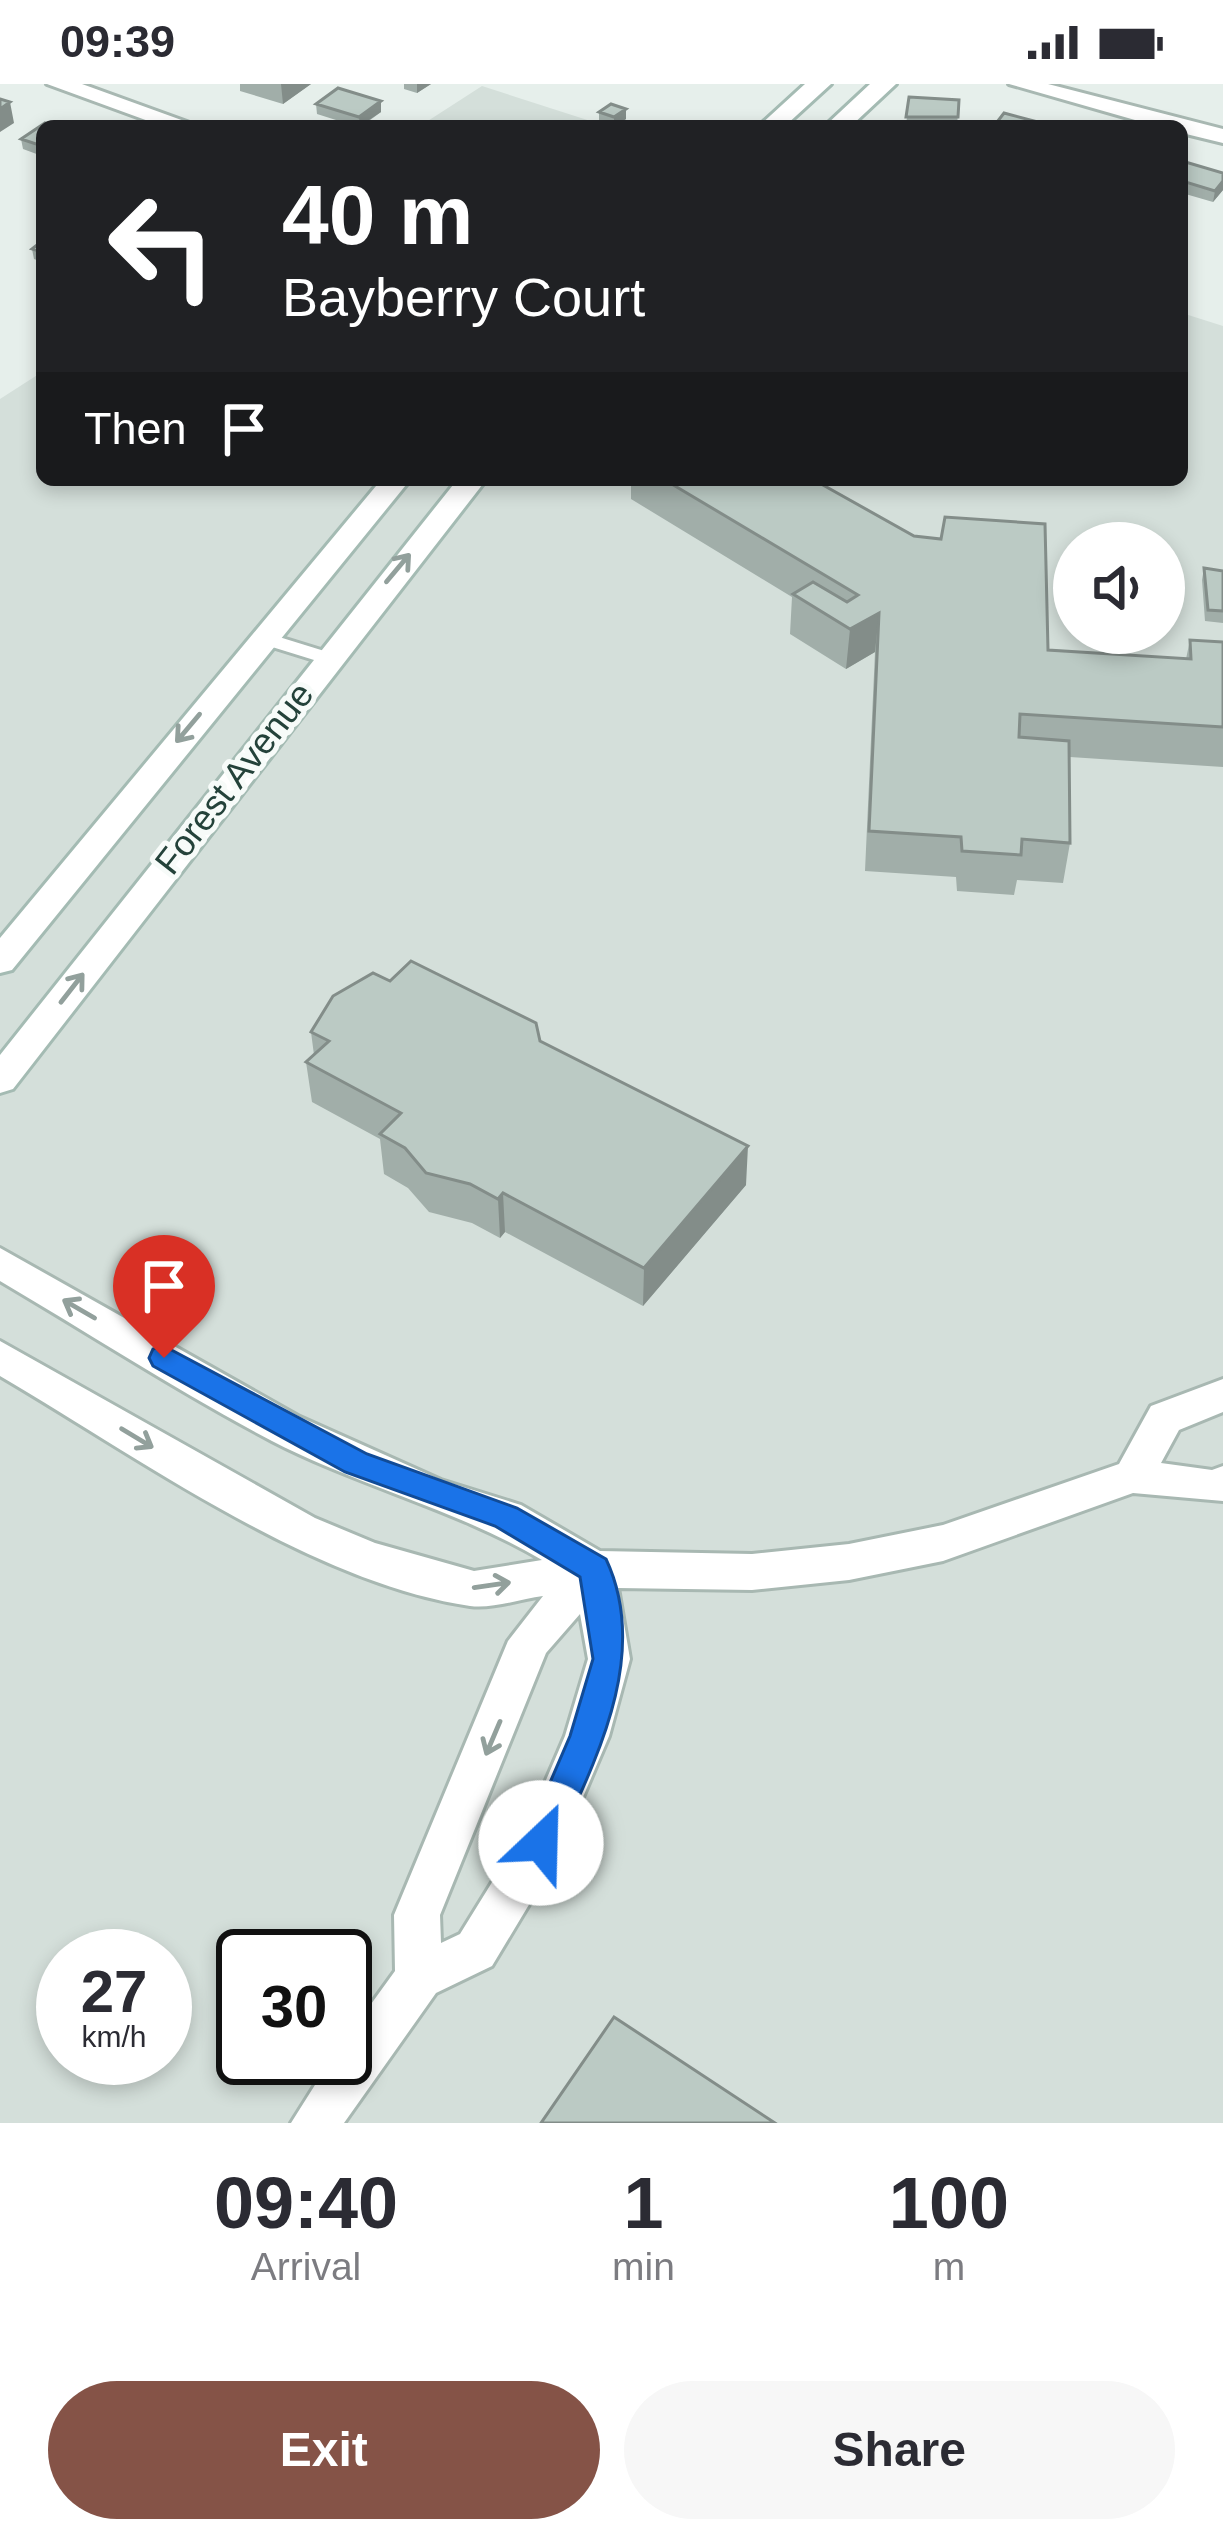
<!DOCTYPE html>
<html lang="en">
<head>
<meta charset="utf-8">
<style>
  :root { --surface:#fff; --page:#f7f7f7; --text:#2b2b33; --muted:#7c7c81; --accent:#855347 }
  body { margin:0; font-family:Arial,sans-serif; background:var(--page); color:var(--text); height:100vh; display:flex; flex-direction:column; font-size:45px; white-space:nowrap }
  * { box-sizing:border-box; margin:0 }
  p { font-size:39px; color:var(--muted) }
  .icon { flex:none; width:66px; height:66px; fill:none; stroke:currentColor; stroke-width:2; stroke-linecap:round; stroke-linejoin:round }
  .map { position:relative; height:2039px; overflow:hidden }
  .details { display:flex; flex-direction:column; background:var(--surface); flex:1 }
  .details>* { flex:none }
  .banner { position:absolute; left:36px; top:36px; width:1152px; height:366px; border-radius:18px; box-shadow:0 6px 18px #0003; background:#202124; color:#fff; overflow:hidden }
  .tools { position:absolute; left:1053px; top:438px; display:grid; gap:24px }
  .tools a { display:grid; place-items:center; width:132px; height:132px; border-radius:50%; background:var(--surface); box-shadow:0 6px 18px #0003; font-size:60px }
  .speed { position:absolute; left:36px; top:1845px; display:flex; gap:24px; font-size:60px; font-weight:700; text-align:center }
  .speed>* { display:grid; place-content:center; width:156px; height:156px; border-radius:50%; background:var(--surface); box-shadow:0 6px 18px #0003; line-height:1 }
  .speed small { font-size:30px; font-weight:400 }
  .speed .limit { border:6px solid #111; border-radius:18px; background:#fff; color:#111 }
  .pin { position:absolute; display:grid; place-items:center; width:102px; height:102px; color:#fff; margin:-123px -51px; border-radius:50% 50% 50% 0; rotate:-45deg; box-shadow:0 0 12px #0007 }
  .pin .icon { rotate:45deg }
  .me { position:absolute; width:132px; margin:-66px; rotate:24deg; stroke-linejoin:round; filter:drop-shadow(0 0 9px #0008) }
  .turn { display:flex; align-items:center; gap:42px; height:252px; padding:0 48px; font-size:54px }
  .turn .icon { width:156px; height:156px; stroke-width:2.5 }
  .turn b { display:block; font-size:84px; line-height:102px }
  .then { display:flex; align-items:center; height:114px; padding:0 48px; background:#0003; gap:24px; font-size:45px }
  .eta { display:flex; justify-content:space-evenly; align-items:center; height:204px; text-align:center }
  .eta b { font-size:72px; font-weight:700; line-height:84px }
  .primary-button { display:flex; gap:24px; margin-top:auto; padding:24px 48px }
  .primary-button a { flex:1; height:138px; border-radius:72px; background:var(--accent); color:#fff; font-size:48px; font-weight:700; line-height:138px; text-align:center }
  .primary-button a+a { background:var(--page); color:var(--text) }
  .status { display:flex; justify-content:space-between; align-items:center; height:84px; padding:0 60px; background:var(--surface); direction:ltr }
  .status svg { height:33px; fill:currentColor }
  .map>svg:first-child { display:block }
</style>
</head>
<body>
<div class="status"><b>09:39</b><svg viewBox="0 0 49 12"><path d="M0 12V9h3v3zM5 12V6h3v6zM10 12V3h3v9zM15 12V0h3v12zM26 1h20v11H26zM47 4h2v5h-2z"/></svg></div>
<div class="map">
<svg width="1223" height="2039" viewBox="0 0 1223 2039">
  <rect width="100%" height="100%" fill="#e6efeb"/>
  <path fill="#d4dfda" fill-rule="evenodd" d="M482,2L606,42H420Z
    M1182,229L1223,242V2039H0V315L42,288V396H1182ZM1074,459H1164V549H1074ZM63,1872H165V1974H63ZM243,1872H345V1974H243Z"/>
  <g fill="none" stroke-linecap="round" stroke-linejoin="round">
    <defs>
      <path id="service" d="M263,548L334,570L337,574L327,580L256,558V550Z"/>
      <path id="minor" d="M47,0H82L198,42H162Z
        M1009,0H1048L1223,45V59L1182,49V42H1156Z
        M0,1164L300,1333L441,1396L521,1421L600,1467L752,1470L849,1460L943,1441L1119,1380L1151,1322L1223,1295V1328L1179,1346L1161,1379L1212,1386L1223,1382V1417L1133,1409L943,1477L849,1496L752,1506L618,1504L630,1575L609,1652L557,1774L492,1882L436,1909L344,2039H291L332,1974H345V1956L395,1887L394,1831L508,1557L543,1512C521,1515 492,1525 470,1522C312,1499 138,1373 0,1292V1257L315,1434L375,1459L474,1487L542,1476C458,1426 359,1402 272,1357C179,1308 90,1250 0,1197ZM580,1530L588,1575L565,1652L525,1745L460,1850L441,1859L440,1831L546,1569Z"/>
      <path id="secondary" d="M805,0H831L785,42H759Z
        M870,0H896L851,42H825Z
        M381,396H410L12,886L0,889V854Z
        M457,396H486L13,1005L0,1009V971Z"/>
    </defs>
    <use href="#service" stroke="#a8b8b2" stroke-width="6"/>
    <use href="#minor" stroke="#a8b8b2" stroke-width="6"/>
    <use href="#secondary" stroke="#a4bbb3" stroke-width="6"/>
    <use href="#service" fill="#fff" fill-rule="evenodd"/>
    <use href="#minor" fill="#fff" fill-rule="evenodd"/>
    <use href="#secondary" fill="#fff" fill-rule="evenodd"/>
  </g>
  <path fill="#a1aea9" d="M240,0H311L283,20L240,7Z
    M404,0H431L417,9L404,5Z
    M909,13L959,16L957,42H906Z
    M316,20L381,28L362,42H355L317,30Z
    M626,25V35L617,42L599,39V28Z
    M42,42V72L23,65L21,55Z
    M1182,77L1223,89V106L1213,118L1182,109Z
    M42,157V178L34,175L32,165Z
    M631,396H814L1048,566L1186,575L1190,556L1223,558V683L1070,673V759L1063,799L1017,796L1014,811L957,807L956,793L865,787L875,568L846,585L790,550L792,513L631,415Z
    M1204,484L1223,487V539L1205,537L1202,496Z
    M390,897L540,957L746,1101L643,1222L505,1148L500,1154L472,1139L429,1128L408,1104L384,1090L380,1055L312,1018L306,978L314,971L311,948Z"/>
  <path fill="#838d89" d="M281,0H311L283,20Z
    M417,0H431L417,9Z
    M381,17V28L360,42L359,33Z
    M10,18L14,39L0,48V25Z
    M626,25V35L614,42V33Z
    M1223,97V106L1213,118L1215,107Z
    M879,529L875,568L846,585L850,545Z
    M748,1062L746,1101L643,1222L644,1184Z
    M503,1109L505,1148L500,1154L498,1115Z"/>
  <path fill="#bbcac4" stroke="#838d89" stroke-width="3" d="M338,4L381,17L359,33L316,20Z
    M909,13L959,16L958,33H906Z
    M0,15L10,18L0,25Z
    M611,20L626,25L614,33L599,28Z
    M1004,29L1053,42H994Z
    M45,39L54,42H42V62L21,55Z
    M1182,77L1223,89V97L1215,107L1182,97Z
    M42,157V168L32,165Z
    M665,396H814L914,452L941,455L945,433L1045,440L1048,566L1191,575L1190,556L1223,558V643L1020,630L1019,653L1069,657L1070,759L1022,755L1021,771L962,767L961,753L869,747L879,529L850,545L793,510L813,498L847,518L858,511Z
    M1204,484L1223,487V527L1208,526Z
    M411,877L536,939L540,957L748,1062L644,1184L503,1109L498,1115L470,1100L426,1089L405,1064L380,1050L401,1029L306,978L329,957L311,948L333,912L373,889L390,897Z
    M614,1933L775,2039H541Z"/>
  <defs><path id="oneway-shaft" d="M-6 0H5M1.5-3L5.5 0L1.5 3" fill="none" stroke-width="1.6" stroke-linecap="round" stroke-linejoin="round" transform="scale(3)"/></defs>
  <g stroke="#92a09c">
    <use href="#oneway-shaft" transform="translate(398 484) rotate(-50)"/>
    <use href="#oneway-shaft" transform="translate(188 644) rotate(130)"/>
    <use href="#oneway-shaft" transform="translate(72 904) rotate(-52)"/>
    <use href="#oneway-shaft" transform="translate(79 1225) rotate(-150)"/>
    <use href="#oneway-shaft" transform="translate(137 1354) rotate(31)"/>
    <use href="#oneway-shaft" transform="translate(492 1501) rotate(-8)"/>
    <use href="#oneway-shaft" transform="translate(493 1654) rotate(113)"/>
  </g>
  <path fill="#1a73e8" stroke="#114b97" stroke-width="3" d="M164,1262L367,1370L517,1424L606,1475C652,1573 593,1681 553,1770L541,1775L529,1770L524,1759L570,1652L593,1575L580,1493L495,1442L345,1388L153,1282L149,1274L153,1265Z"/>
  <g text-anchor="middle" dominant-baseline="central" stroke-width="10" stroke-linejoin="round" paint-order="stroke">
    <g font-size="36" fill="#24423a" stroke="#f7fbf9">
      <text transform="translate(234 694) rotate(-52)">Forest Avenue</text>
    </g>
  </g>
</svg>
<div class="tools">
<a><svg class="icon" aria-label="sound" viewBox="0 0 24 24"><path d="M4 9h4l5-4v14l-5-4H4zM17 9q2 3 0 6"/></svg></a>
</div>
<div class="speed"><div>27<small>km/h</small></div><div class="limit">30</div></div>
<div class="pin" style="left:164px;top:1274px;background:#d93025"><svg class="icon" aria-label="arrive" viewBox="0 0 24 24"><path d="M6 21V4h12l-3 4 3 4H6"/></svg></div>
<svg class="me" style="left:541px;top:1759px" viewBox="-20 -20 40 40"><circle r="19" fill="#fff"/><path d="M0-13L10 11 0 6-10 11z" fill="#1a73e8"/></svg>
<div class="banner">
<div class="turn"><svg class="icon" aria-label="left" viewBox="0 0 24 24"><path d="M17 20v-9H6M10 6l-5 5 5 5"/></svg><div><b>40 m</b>Bayberry Court</div></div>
<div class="then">Then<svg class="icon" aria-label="arrive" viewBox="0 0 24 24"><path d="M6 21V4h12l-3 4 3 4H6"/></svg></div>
</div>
</div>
<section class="details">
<div class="eta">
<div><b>09:40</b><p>Arrival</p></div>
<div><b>1</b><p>min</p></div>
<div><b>100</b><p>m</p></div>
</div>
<div class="primary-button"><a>Exit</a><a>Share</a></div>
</section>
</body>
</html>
